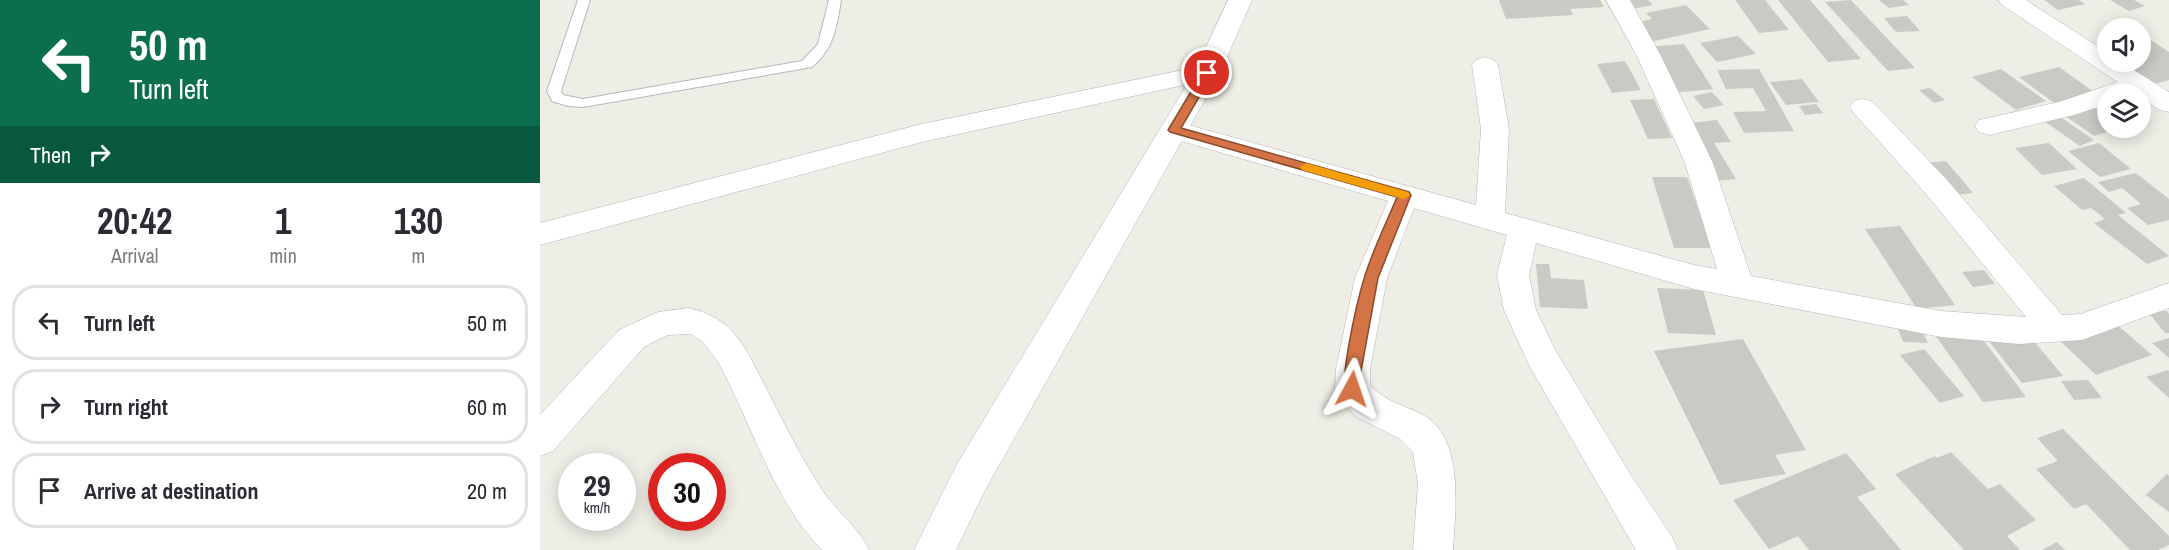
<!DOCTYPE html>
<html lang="en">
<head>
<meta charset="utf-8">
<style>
  :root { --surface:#fff; --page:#f2f2f3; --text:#2b2b33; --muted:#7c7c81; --line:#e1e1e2 }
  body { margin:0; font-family:"Archivo Narrow",sans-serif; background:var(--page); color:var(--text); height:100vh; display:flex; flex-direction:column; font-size:22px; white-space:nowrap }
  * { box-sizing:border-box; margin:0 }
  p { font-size:20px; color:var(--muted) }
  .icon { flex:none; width:33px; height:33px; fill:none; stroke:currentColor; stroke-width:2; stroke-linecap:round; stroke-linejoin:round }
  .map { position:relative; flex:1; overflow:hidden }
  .side { display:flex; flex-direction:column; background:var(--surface); width:540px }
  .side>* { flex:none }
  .top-card { background:#0b6e4f; color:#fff; overflow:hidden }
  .controls { position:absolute; left:1557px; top:18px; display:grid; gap:12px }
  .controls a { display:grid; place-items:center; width:54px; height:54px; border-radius:50%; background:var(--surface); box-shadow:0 3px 15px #0003; font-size:30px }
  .speed { position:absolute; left:18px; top:453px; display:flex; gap:12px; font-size:30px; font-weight:700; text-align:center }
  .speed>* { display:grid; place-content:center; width:78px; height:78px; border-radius:50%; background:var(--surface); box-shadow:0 3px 15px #0003; line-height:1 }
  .speed small { font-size:15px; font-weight:400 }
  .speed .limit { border:9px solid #d22; background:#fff; color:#111 }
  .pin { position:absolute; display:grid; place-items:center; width:51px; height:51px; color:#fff; margin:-26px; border:3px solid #fff; border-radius:50%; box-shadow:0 2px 6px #0007 }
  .me { position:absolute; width:66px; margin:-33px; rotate:5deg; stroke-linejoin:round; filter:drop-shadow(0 0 4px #0008) }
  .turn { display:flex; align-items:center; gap:21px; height:126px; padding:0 30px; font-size:27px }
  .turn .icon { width:78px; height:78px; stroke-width:2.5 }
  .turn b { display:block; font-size:42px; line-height:51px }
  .then { display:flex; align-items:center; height:57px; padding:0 30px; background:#0003; gap:12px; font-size:22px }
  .eta { display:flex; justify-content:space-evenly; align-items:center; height:102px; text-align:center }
  .eta b { font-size:36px; font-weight:700; line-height:42px }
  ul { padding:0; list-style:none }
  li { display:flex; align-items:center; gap:18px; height:75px; margin:0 12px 9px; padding:0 18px; border:3px solid var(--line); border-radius:24px }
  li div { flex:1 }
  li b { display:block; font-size:22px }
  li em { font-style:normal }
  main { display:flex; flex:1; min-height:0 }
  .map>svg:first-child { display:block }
</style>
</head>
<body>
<main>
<section class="side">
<div class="top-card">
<div class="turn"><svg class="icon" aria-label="left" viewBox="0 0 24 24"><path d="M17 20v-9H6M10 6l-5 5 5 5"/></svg><div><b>50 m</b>Turn left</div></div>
<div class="then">Then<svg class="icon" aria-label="right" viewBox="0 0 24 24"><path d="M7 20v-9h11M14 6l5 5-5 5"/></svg></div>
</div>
<div class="eta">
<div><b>20:42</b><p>Arrival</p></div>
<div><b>1</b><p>min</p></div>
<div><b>130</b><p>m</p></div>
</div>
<ul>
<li><svg class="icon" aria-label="left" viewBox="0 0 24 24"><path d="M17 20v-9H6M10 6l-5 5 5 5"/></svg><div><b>Turn left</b></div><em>50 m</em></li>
<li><svg class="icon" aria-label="right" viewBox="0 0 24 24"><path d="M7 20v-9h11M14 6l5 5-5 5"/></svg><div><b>Turn right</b></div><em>60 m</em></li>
<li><svg class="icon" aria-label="arrive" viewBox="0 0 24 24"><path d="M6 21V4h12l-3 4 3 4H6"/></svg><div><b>Arrive at destination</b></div><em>20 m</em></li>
</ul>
</section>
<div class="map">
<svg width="1629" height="550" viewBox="0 0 1629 550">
  <rect width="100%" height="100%" fill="#eeeee6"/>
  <path fill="#cac9c3" d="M959,0H1060L1064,7L1030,9L1033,15L966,19Z
    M1073,0H1108L1113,5L1092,9Z
    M1195,0H1225L1249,30L1219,33Z
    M1238,0H1270L1321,59L1288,62Z
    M1311,0L1375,68L1348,71L1285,2Z
    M1339,0H1363L1369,5L1349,8Z
    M1504,0H1539L1545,4L1518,10Z
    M1570,0H1594L1605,6L1589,11Z
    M1146,5L1170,29L1110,42L1093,23L1112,19L1106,13Z
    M1367,16L1380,31L1356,32L1344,18Z
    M1198,36L1216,54L1177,62L1160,43Z
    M1609,39L1629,52V80L1608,86L1570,62H1600V42Z
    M1144,44L1173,89L1131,93L1104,47Z
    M1085,61L1101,90L1072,93L1057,64Z
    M1519,67L1554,92L1514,103L1479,77Z
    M1219,69L1254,131L1204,133L1193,112L1226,111L1213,88L1186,89L1177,70Z
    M1461,69L1506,101L1476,110L1432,77Z
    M1262,79L1279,102L1246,105L1230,82Z
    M1390,88L1405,100L1394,103L1379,90Z
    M1172,92L1184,105L1164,109L1153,96Z
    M1568,96V128H1580L1554,136L1518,111Z
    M1114,99L1132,138L1108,139L1090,100Z
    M1276,104L1283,113L1265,115L1259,106Z
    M1513,112L1554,140L1540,146L1498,117Z
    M1177,120L1191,142L1174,143L1196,179L1165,182L1130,125Z
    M1509,143L1537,169L1502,175L1475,148Z
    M1559,143L1591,169L1560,177L1528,151Z
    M1406,161L1433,193L1400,197L1374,164Z
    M1596,173L1629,199V220L1608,225L1587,208L1601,204L1582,188L1569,192L1558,182Z
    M1112,177H1147L1172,248H1134Z
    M1544,178L1586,213L1578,215L1629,256L1607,264L1554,223L1565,219L1551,208L1542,210L1514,186Z
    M1360,226L1415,305L1377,309L1325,229Z
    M996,264H1009L1011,278L1044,280L1048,309L1000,307Z
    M1444,270L1455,284L1433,287L1422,272Z
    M1117,288L1163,290L1176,335L1128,333Z
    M1627,311L1629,314V333H1625L1608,312Z
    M1567,316L1612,355L1556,375L1513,334Z
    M1353,317L1377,319L1388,343L1363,342Z
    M1484,329L1523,376L1482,383L1444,335Z
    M1436,330L1486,397L1443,402L1395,335Z
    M1629,338V358L1612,343Z
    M1203,339L1266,450L1235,455L1246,474L1180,485L1114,351Z
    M1384,349L1424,396L1400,403L1360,355Z
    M1628,370L1629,371V398L1606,377Z
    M1548,380L1562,398L1534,400L1521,381Z
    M1523,429L1629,536V545L1618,550H1590L1546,504L1534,509L1496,469L1518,461L1497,438Z
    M1411,452L1448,489L1460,484L1496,520L1467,536L1480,550H1424L1355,474L1395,456L1397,458Z
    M1306,453L1336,489L1317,497L1361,550H1269L1258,536L1229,549L1193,500Z
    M1627,474L1629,476V512L1606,495Z
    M1517,542L1525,550H1502Z"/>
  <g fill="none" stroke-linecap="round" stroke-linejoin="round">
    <defs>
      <path id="lane" d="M38,0H50L21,91L23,95L43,99L262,61L278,44L289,0H301C297,26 294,49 272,67L43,107L28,106L12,101L7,91Z"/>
      <path id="street" d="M1066,0H1090L1121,56L1173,163L1211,276L1401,311L1486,317L1387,195L1314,113L1310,107L1314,101L1323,99L1332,101L1408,181L1522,315L1541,314L1629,283V308L1542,340L1479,344L1401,337L1154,289L996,243L989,275L996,310L1014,348L1092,477L1132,537L1138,550H1096L989,365L964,310L957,275L967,235L874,208L847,278L830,369V385C845,402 865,405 885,416C925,441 915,511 913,550H873L878,484L873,452L860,439L815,416L800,399L795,389L796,369L815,278L848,201L624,136L620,130L624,124L634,121L936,205L941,129L932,65L936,60L945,57L954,60L958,65L969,129L965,213L1154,265L1177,269L1145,163L1097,56Z
        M1458,0H1486L1568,53V62H1581L1629,92V112L1620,110L1600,97V94H1568V104L1534,115L1449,135L1439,132L1435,126L1439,120L1519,102L1578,82L1462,5Z
        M667,65L676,68L680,73L676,78L382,142L0,245V223L382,124Z
        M149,308C178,315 193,328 208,353C232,398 253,445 281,488C295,511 318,526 329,550H282C232,499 212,423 178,362L164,343L151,334L128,335L111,343L103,348L13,451L0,456V415L79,330L118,312Z"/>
      <path id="secondary" d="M688,0H712L680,73L444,492L416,550H374L416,466L654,73Z"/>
    </defs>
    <use href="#lane" stroke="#b6b7bb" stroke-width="2"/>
    <use href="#street" stroke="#b6b7bb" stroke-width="1"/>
    <use href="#secondary" stroke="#b7b8be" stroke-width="1"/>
    <use href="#lane" fill="#fff" fill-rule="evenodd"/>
    <use href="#street" fill="#fff" fill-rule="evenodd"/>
    <use href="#secondary" fill="#fff" fill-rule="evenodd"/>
  </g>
  <path fill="#d47346" stroke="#8a4b2e" stroke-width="1.5" d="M667,70L673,73L641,128L869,192L871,195L838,278L817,393L812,395L806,393C799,379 818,298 824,279C832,251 846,224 857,197L630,132L628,130L662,73Z"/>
  <path fill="#f59e0b" d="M766,163L868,192L870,195L864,199L762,170L760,167Z"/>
</svg>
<div class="controls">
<a><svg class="icon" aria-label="sound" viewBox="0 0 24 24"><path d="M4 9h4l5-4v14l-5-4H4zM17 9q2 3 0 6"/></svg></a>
<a><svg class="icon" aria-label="layers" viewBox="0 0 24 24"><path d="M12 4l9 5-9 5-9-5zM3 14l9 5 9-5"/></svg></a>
</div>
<div class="speed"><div>29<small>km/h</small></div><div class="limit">30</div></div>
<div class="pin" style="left:667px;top:73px;background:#d93025"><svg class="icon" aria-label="arrive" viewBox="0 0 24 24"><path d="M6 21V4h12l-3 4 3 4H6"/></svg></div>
<svg class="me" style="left:812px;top:389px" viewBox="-20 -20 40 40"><path d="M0-17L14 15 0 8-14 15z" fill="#d47346" stroke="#fff" stroke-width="4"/></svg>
</div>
</main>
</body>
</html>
